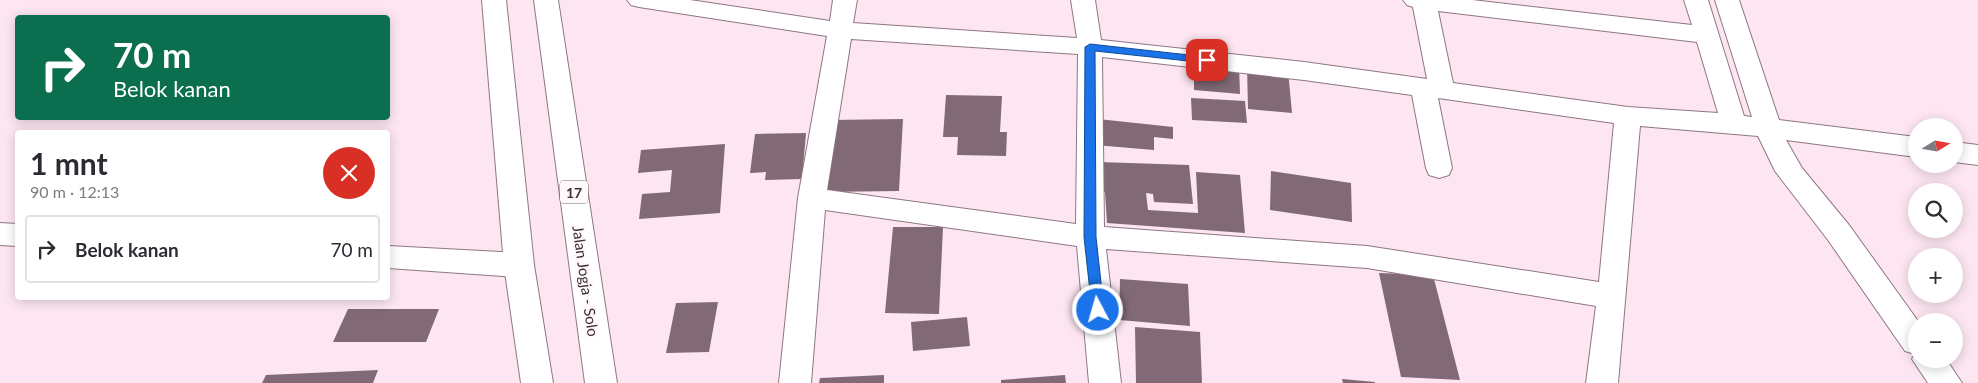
<!DOCTYPE html>
<html lang="id">
<head>
<meta charset="utf-8">
<style>
  :root { --surface:#fff; --page:#f7f7f7; --text:#2b2b33; --muted:#7c7c81; --line:#e1e1e2 }
  body { margin:0; font-family:Lato,sans-serif; background:var(--page); color:var(--text); height:100vh; display:flex; flex-direction:column; font-size:19px; white-space:nowrap }
  * { box-sizing:border-box; margin:0 }
  p { font-size:16px; color:var(--muted) }
  .icon { flex:none; width:28px; height:28px; fill:none; stroke:currentColor; stroke-width:2; stroke-linecap:round; stroke-linejoin:round }
  .map { position:relative; flex:1; overflow:hidden }
  .panel { position:absolute; left:15px; top:130px; width:375px; height:170px; display:flex; flex-direction:column; background:var(--surface); border-radius:5px; box-shadow:0 2px 12px #0003 }
  .panel>* { flex:none }
  .guide { position:absolute; left:15px; top:15px; width:375px; height:105px; border-radius:5px; box-shadow:0 2px 12px #0003; background:#0b6e4f; color:#fff; overflow:hidden }
  .needle { width:32px; rotate:79deg }
  .controls { position:absolute; left:1908px; top:118px; display:grid; gap:10px }
  .controls a { display:grid; place-items:center; width:55px; height:55px; border-radius:50%; background:var(--surface); box-shadow:0 2px 12px #0003; font-size:25px }
  .pin { position:absolute; display:grid; place-items:center; width:42px; height:42px; color:#fff; margin:-21px; border-radius:10px; box-shadow:0 2px 8px #0006 }
  .me { position:absolute; width:55px; margin:-28px; rotate:354deg; stroke-linejoin:round; filter:drop-shadow(0 0 4px #0008) }
  .turn { display:flex; align-items:center; gap:18px; height:105px; padding:0 15px; font-size:22px }
  .turn .icon { width:65px; height:65px; stroke-width:2.5 }
  .turn b { display:block; font-size:35px; line-height:42px }
  .round { display:grid; place-items:center; flex:none; width:52px; height:52px; border-radius:26px; background:var(--page) }
  .overview { display:flex; align-items:center; justify-content:space-between; height:85px; padding:0 15px }
  h1 { font-size:30px; font-weight:700; line-height:38px }
  ul { padding:0; list-style:none }
  li { display:flex; align-items:center; gap:15px; height:68px; margin:0 10px 8px; padding:0 5px; border:2px solid var(--line); border-radius:5px }
  li div { flex:1 }
  li b { display:block; font-size:19px }
  li em { font-style:normal }
  .map>svg:first-child { display:block }
</style>
</head>
<body>
<div class="map">
<svg width="1978" height="383" viewBox="0 0 1978 383">
  <rect width="100%" height="100%" fill="#fde6f2"/>
  <path fill="#816976" d="M1194,62L1239,65L1240,94L1194,90Z
    M1247,66L1288,70L1292,113L1248,109Z
    M946,95L1002,96L1000,132H1007L1006,156L957,155L958,137H943Z
    M1191,98L1245,101L1247,123L1192,120Z
    M903,119L899,191L823,192L831,120Z
    M1098,119L1173,127V139L1154,137V150L1095,145Z
    M806,133L802,179L765,180L766,172L750,173L755,134Z
    M725,144L720,213L639,219L642,194L670,192L672,170L638,173L641,150Z
    M1099,162L1189,165L1193,204L1154,202L1153,194L1146,193L1148,210L1198,213L1196,172L1240,175L1245,233L1107,223L1105,192H1099Z
    M1271,171L1351,183L1352,222L1270,210Z
    M893,227H943L939,314L885,313Z
    M1379,273L1433,275L1460,380L1401,377Z
    M1120,279L1188,284L1190,326L1119,320Z
    M718,302L709,352L666,353L676,303Z
    M348,309H439L426,342H333Z
    M967,317L970,346L913,351L911,322Z
    M1135,327L1200,332L1202,383H1136Z
    M378,370L373,383H262L266,375Z
    M884,375V383H819L820,378Z
    M1065,375L1066,383H1001V380Z
    M1342,379L1375,382V383H1343Z"/>
  <g fill="none" stroke-linecap="round" stroke-linejoin="round">
    <defs>
      <path id="street" d="M627,0H690L830,21L833,0H857L853,23L1077,38L1071,0H1095L1101,40L1304,62L1427,79L1413,7L1407,5L1403,0H1472L1692,25L1684,0H1708L1744,116L1752,117L1715,0H1739L1779,120L1916,137V157L1786,140L1802,168L1849,225L1918,321H1916V359H1946L1962,383H1928L1912,359L1915,354L1905,351L1828,240L1775,171L1758,136L1640,126L1618,383H1586L1596,306L1367,268L1106,249L1121,383H1089L1077,246L825,210L811,383H779L798,198L827,36L639,7L631,5ZM1438,11L1697,42L1718,113L1628,107L1453,83ZM851,39L1078,54L1076,224L827,190ZM1102,57L1304,80L1412,95L1426,168L1429,175L1439,178L1449,175L1452,168L1438,98L1614,123L1599,282L1367,246L1104,227Z
        M1954,142L1978,145V165L1954,162Z
        M0,223L18,224V246L0,245Z
        M388,246L519,253L529,257L534,265L529,273L519,277L388,268Z"/>
      <path id="highway" d="M482,0H506L534,265L553,383H521L504,265Z
        M534,0H558L617,383H585Z"/>
    </defs>
    <use href="#street" stroke="#8e7684" stroke-width="2"/>
    <use href="#highway" stroke="#8e7684" stroke-width="2"/>
    <use href="#street" fill="#fff" fill-rule="evenodd"/>
    <use href="#highway" fill="#fff" fill-rule="evenodd"/>
  </g>
  <path fill="#1a73e8" stroke="#114b97" d="M1090,44L1207,57L1212,60L1207,63L1095,51L1096,237L1104,310L1102,314L1098,315L1093,314L1092,310L1084,237L1085,47Z"/>
  <g text-anchor="middle" dominant-baseline="central" stroke-width="5" stroke-linejoin="round" paint-order="stroke">
    <rect fill="#fff9fc" stroke="#766c71" stroke-width="1" x="560" y="180.5" width="28" height="23" rx="4"/>
    <g font-size="14" font-weight="bold" fill="#3b3036">
      <text x="574" y="192">17</text>
    </g>
    <g font-size="15" fill="#3b3036" stroke="#fff9fc">
      <text transform="translate(586 281) rotate(82)">Jalan Jogja - Solo</text>
    </g>
  </g>
</svg>
<div class="controls">
<a><svg class="needle" viewBox="-14 -14 28 28"><path d="M0-13l5 13h-10z" fill="#e53935"/><path d="M0 13l5-13h-10z" fill="#7c7c81"/></svg></a>
<a><svg class="icon" aria-label="search" viewBox="0 0 24 24"><circle cx="10" cy="10" r="6"/><path d="M15 15l6 6"/></svg></a>
<a>+</a>
<a>−</a>
</div>
<div class="pin" style="left:1207px;top:60px;background:#d93025"><svg class="icon" aria-label="arrive" viewBox="0 0 24 24"><path d="M6 21V4h12l-3 4 3 4H6"/></svg></div>
<svg class="me" style="left:1098px;top:310px" viewBox="-20 -20 40 40"><circle r="17" fill="#1a73e8" stroke="#fff" stroke-width="3"/><path d="M0-11L8 9 0 5-8 9z" fill="#fff"/></svg>
<div class="guide">
<div class="turn"><svg class="icon" aria-label="right" viewBox="0 0 24 24"><path d="M7 20v-9h11M14 6l5 5-5 5"/></svg><div><b>70 m</b>Belok kanan</div></div>
</div>
<section class="panel">
<div class="overview"><div><h1>1 mnt</h1><p>90 m · 12:13</p></div><a class="round" style="background:#d93025;color:#fff"><svg class="icon" aria-label="close" viewBox="0 0 24 24"><path d="M6 6l12 12M18 6L6 18"/></svg></a></div>
<ul>
<li><svg class="icon" aria-label="right" viewBox="0 0 24 24"><path d="M7 20v-9h11M14 6l5 5-5 5"/></svg><div><b>Belok kanan</b></div><em>70 m</em></li>
</ul>
</section>
</div>
</body>
</html>
